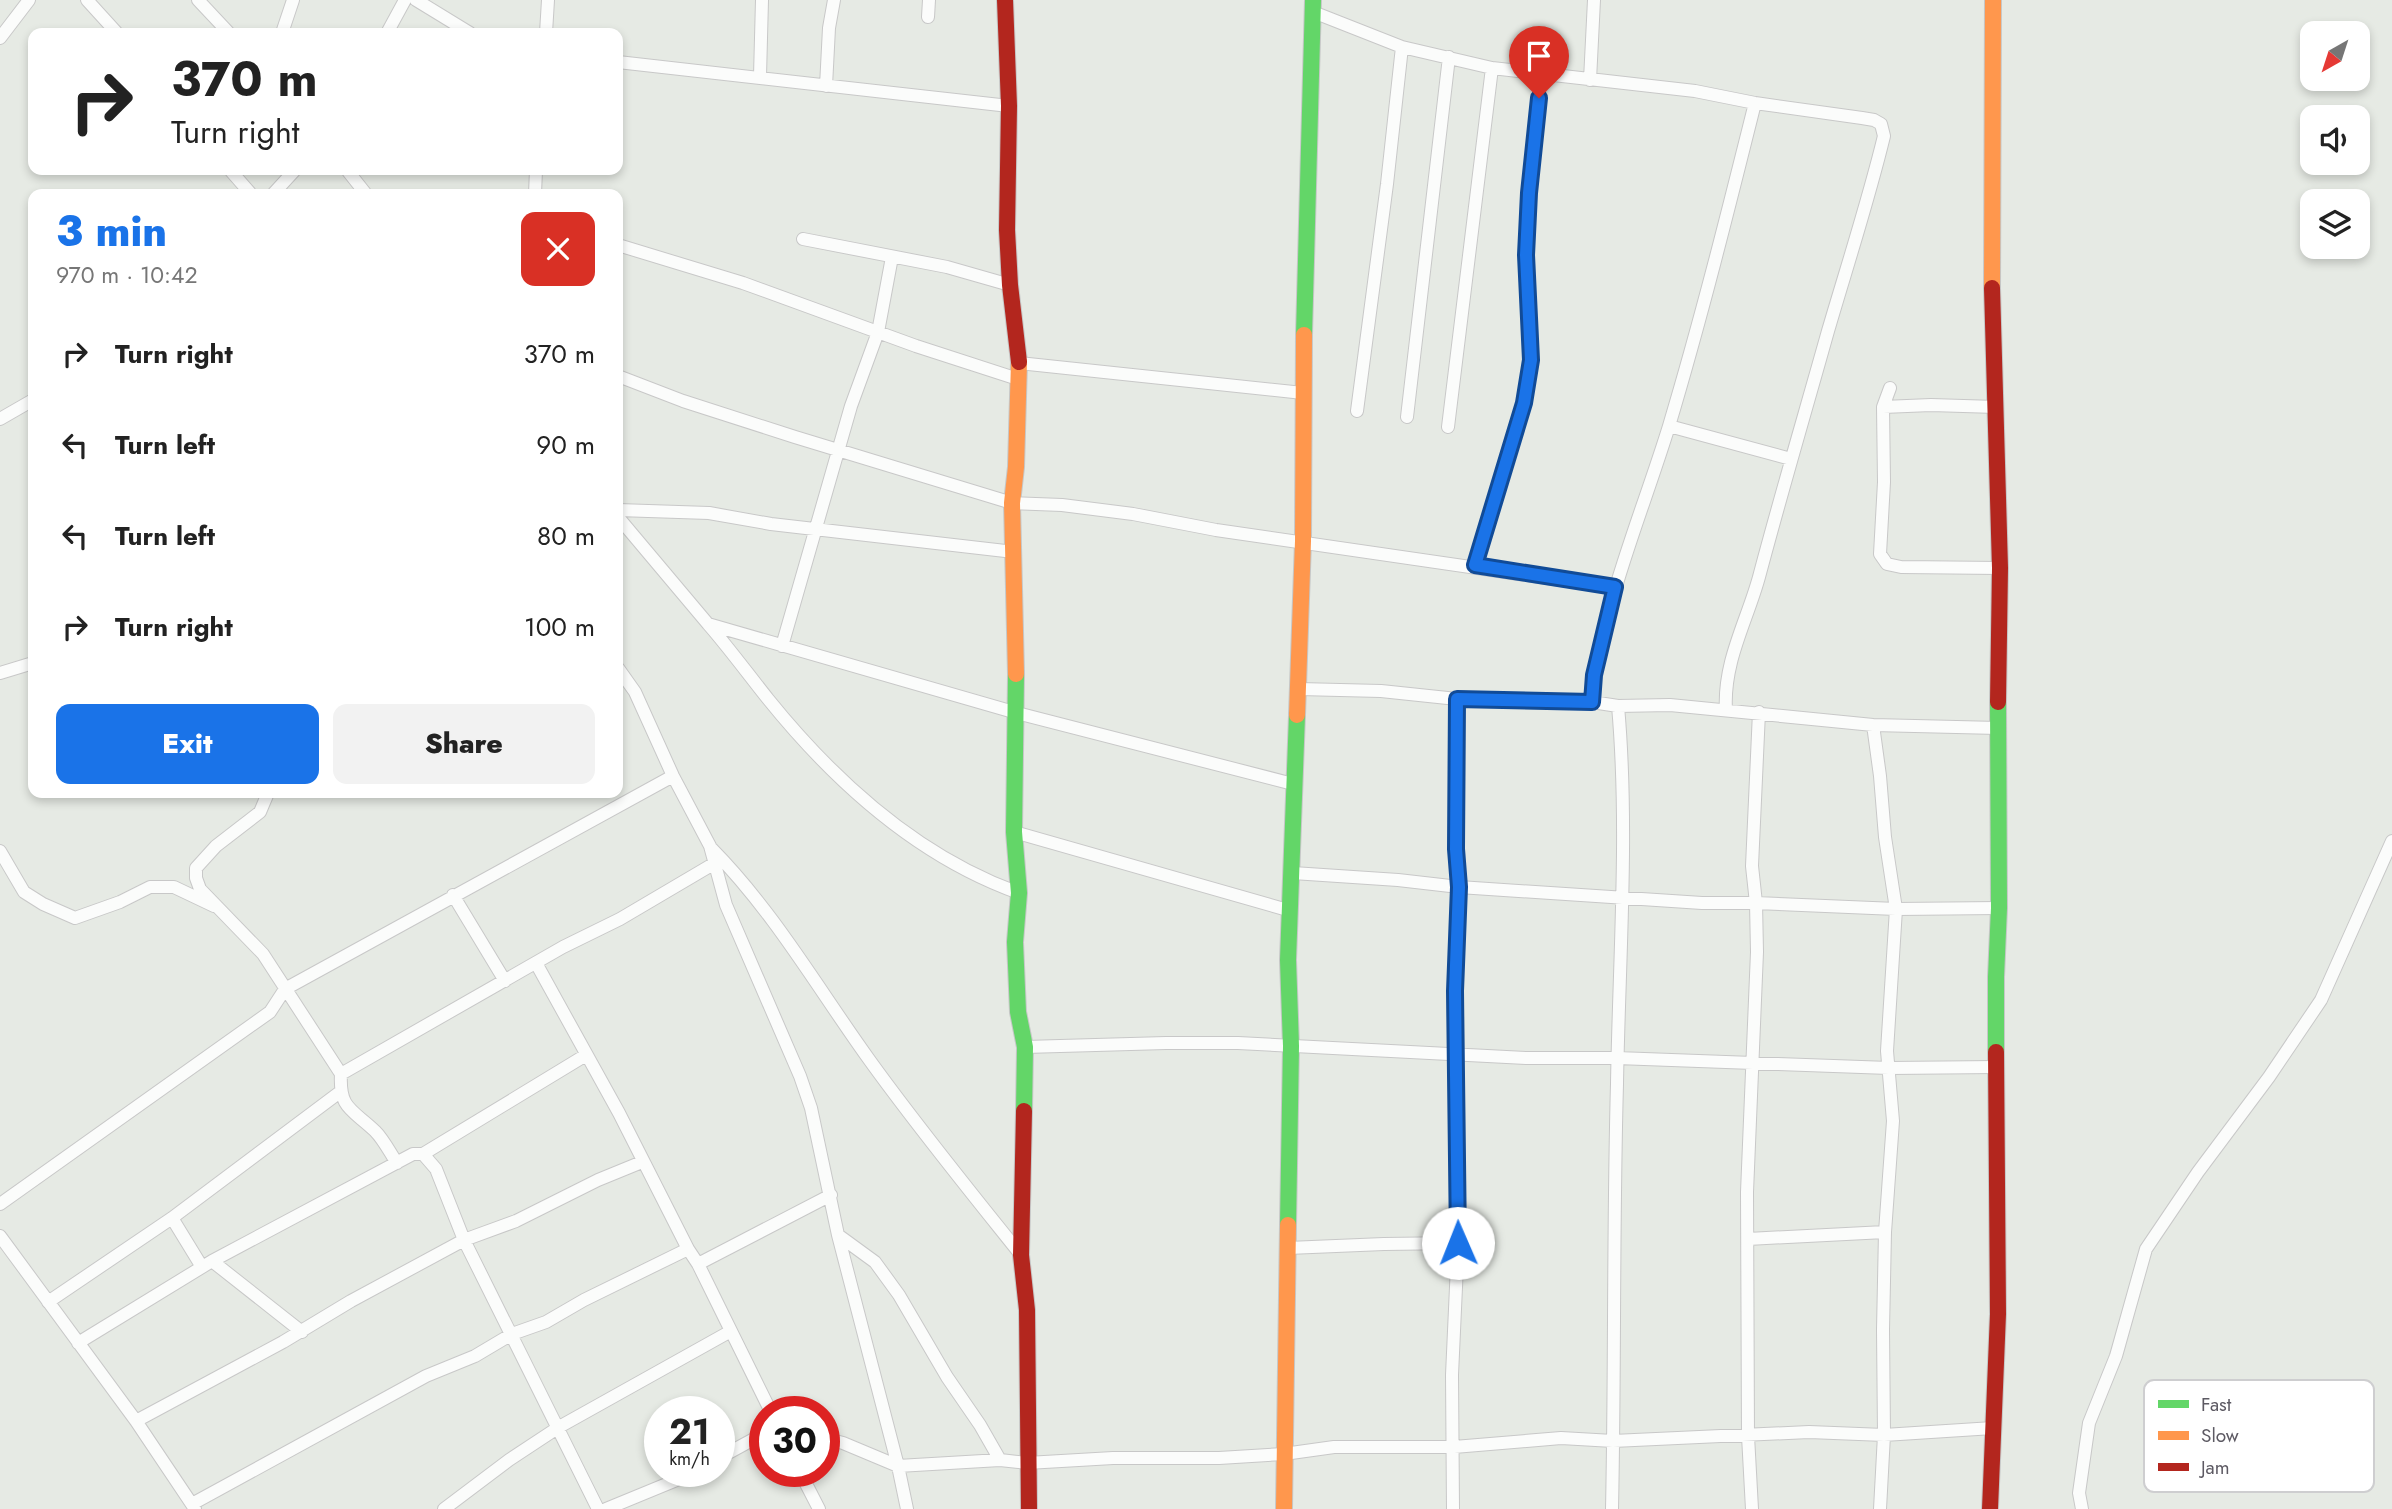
<!DOCTYPE html>
<html lang="en">
<head>
<meta charset="utf-8">
<style>
  :root { --surface:#fff; --page:#f2f2f2; --text:#222; --muted:#767676; --accent:#1a73e8 }
  body { margin:0; font-family:Jost,sans-serif; background:var(--page); color:var(--text); height:100vh; display:flex; flex-direction:column; font-size:26px; white-space:nowrap }
  * { box-sizing:border-box; margin:0 }
  p { font-size:23px; color:var(--muted) }
  .icon { flex:none; width:38px; height:38px; fill:none; stroke:currentColor; stroke-width:2; stroke-linecap:round; stroke-linejoin:round }
  .map { position:relative; flex:1; overflow:hidden }
  .drawer { position:absolute; left:28px; top:189px; width:595px; height:609px; display:flex; flex-direction:column; background:var(--surface); border-radius:14px; box-shadow:0 4px 10px #0003 }
  .drawer>* { flex:none }
  .hud { position:absolute; left:28px; top:28px; width:595px; height:147px; border-radius:14px; box-shadow:0 4px 10px #0003; background:#fff; color:var(--text); overflow:hidden }
  .needle { width:46px; rotate:219deg }
  .buttons { position:absolute; left:2300px; top:21px; display:grid; gap:14px }
  .buttons a { display:grid; place-items:center; width:70px; height:70px; border-radius:14px; background:var(--surface); box-shadow:0 4px 10px #0003; font-size:35px }
  .speed { position:absolute; left:644px; top:1396px; display:flex; gap:14px; font-size:35px; font-weight:700; text-align:center }
  .speed>* { display:grid; place-content:center; width:91px; height:91px; border-radius:50%; background:var(--surface); box-shadow:0 4px 10px #0003; line-height:1 }
  .speed small { font-size:18px; font-weight:400 }
  .speed .limit { border:10px solid #d22; background:#fff; color:#111 }
  .pin { position:absolute; display:grid; place-items:center; width:60px; height:60px; color:#fff; margin:-72px -30px; border-radius:50% 50% 50% 0; rotate:-45deg; box-shadow:0 0 7px #0007 }
  .pin .icon { rotate:45deg }
  .me { position:absolute; width:77px; margin:-38px; rotate:359deg; stroke-linejoin:round; filter:drop-shadow(0 0 5px #0008) }
  .turn { display:flex; align-items:center; gap:24px; height:147px; padding:0 28px; font-size:32px }
  .turn .icon { width:91px; height:91px; stroke-width:2.5 }
  .turn b { display:block; font-size:49px; line-height:60px }
  .round { display:grid; place-items:center; flex:none; width:74px; height:74px; border-radius:14px; background:var(--page) }
  .head { display:flex; align-items:center; justify-content:space-between; height:119px; padding:0 28px }
  h1 { font-size:42px; font-weight:800; line-height:52px; color:var(--accent) }
  .action { display:flex; gap:14px; margin-top:auto; padding:14px 28px }
  .action a { flex:1; height:80px; border-radius:14px; background:var(--accent); color:#fff; font-size:28px; font-weight:800; line-height:80px; text-align:center }
  .action a+a { background:var(--page); color:var(--text) }
  ul { padding:0; list-style:none }
  li { display:flex; align-items:center; gap:21px; height:91px; padding:0 28px }
  li div { flex:1 }
  li b { display:block; font-size:26px }
  li em { font-style:normal }
  .map>svg:first-child { display:block }
</style>
</head>
<body>
<div class="map">
<svg width="2392" height="1509" viewBox="0 0 2392 1509">
  <rect width="100%" height="100%" fill="#e6eae4"/>
  <g fill="none" stroke-linecap="round" stroke-linejoin="round">
    <defs>
      <path id="street" d="M87,0L117,33
        M198,0L229,33
        M416,0L470,33
        M1313,12L1402,47L1492,68L1695,91L1755,103L1862,118L1874,120L1881,124L1884,136C1868,202 1847,266 1828,331C1805,413 1781,494 1759,577C1747,621 1723,662 1726,710
        M928,17L929,0
        M282,33L293,0
        M387,33L405,0
        M546,33L548,0
        M0,38L29,0
        M618,62L1009,106
        M760,76L762,0
        M1590,80L1594,0
        M826,86L829,28L834,0
        M230,170L251,194
        M347,170L366,194
        M273,194L295,170
        M535,194L536,170
        M803,239L947,267L1010,285
        M618,245L743,283L916,346L1018,379
        M1019,363L1303,393
        M618,376L683,401L795,437L1012,503L1062,505L1133,514L1216,530L1615,588
        M1890,388L1883,407L1884,482L1880,554L1887,564L1901,567L2000,568
        M1883,407L1931,405L1996,407
        M1357,411L1387,184L1402,47
        M1407,417L1449,57
        M0,419L33,400
        M1669,426L1791,459
        M1448,427L1492,68
        M618,510L709,513L771,524L1014,552
        M618,517L708,624L1017,713L1293,784
        M1475,565L1524,403L1531,360L1526,255L1529,193L1541,74
        M708,624C729,648 748,674 768,699C835,782 918,857 1019,893
        M782,646L851,406L878,332L892,257
        M618,668L635,692L673,776L710,846L726,905L800,1076L811,1108L838,1235L898,1466L907,1509
        M0,673L33,663
        M1299,689L1381,691L1457,699L1592,702L1618,706L1670,705L1873,725L1998,728
        M1592,702C1601,607 1641,517 1669,426C1701,319 1728,211 1755,103
        M1873,725L1880,776L1885,837L1896,909L1887,1051L1893,1121L1885,1232L1883,1330L1884,1435L1880,1509
        M268,793L260,812L216,846L196,868V878L200,889L263,954L341,1074C339,1109 352,1109 375,1131C384,1140 390,1153 397,1163
        M1014,832L1291,911
        M712,849C774,912 817,987 868,1058C916,1125 969,1190 1021,1255
        M0,851L24,892L43,904L75,918L120,902L150,887H174L214,906
        M1293,873L1398,880L1459,887L1702,903H1756L1896,909L1999,908
        M453,895L505,981
        M536,963L619,1113L688,1249L698,1264L771,1412
        M1025,1047L1166,1043H1238L1526,1058H1617L1889,1068L1997,1067
        M341,1074L563,947L620,919L715,863
        M423,1154L586,1055
        M0,1204L270,1012L285,989L673,776
        M172,1218L202,1267
        M838,1235L875,1262L899,1295L947,1377L980,1425L1000,1460
        M0,1236L136,1421L195,1509
        M1748,1239L1885,1232
        M1288,1248L1384,1244L1458,1243
        M212,1261L302,1332
        M698,1264L831,1195
        M48,1302L172,1218L340,1092
        M78,1343L212,1261L413,1154H423L436,1169L464,1240L598,1509
        M136,1421L283,1342L351,1301L464,1240L516,1221L598,1180L642,1162
        M824,1438L843,1443L898,1466L1000,1460L1027,1463L1113,1458H1219L1284,1454L1334,1447H1454L1561,1438L1613,1441L1809,1432L1884,1435L1993,1428
        M719,1458L765,1433
        M800,1472L819,1509
        M192,1504L426,1376L475,1356L512,1334L546,1322L584,1300L688,1249
        M444,1509L509,1460L559,1427L731,1331
        M606,1509L696,1472
        M1453,1509L1452,1375L1458,1243L1455,991L1459,887L1456,849L1457,699
        M1612,1509C1615,1367 1613,1225 1617,1084C1619,959 1629,830 1618,706
        M1752,1509L1748,1436L1747,1192L1757,952L1756,903L1752,866L1759,712
        M2082,1509L2079,1493L2089,1423L2116,1356L2146,1249L2198,1172L2269,1077L2321,1000L2392,841"/>
      <path id="fast" d="M1304,335L1313,0
        M1016,674L1014,832L1019,893L1015,942L1018,1012L1025,1047L1024,1111
        M1996,1052V977L1999,908L1998,702
        M1288,1225L1291,1046L1288,960L1297,715"/>
      <path id="slow" d="M1992,288L1993,0
        M1016,674L1012,503L1016,467L1019,362
        M1297,715L1303,541L1304,335
        M1284,1509L1288,1225"/>
      <path id="jam" d="M1005,0L1009,106L1007,230L1010,285L1019,362
        M1992,288L2000,568L1998,702
        M1024,1111L1021,1255L1027,1310L1029,1509
        M1990,1509L1998,1314L1996,1052"/>
    </defs>
    <use href="#street" stroke="#c8c8c8" stroke-width="14"/>
    <use href="#fast" stroke="#c6c7c7" stroke-width="18"/>
    <use href="#slow" stroke="#c6c7c7" stroke-width="18"/>
    <use href="#jam" stroke="#c6c7c7" stroke-width="18"/>
    <use href="#street" stroke="#fbfcfb" stroke-width="12"/>
    <use href="#fast" stroke="#63d668" stroke-width="16"/>
    <use href="#slow" stroke="#ff974d" stroke-width="16"/>
    <use href="#jam" stroke="#b3261e" stroke-width="16"/>
  </g>
  <g fill="none" stroke-linecap="round" stroke-linejoin="round">
    <defs>
      <path id="route" d="M1458,1243L1455,991L1459,887L1456,849L1457,699L1592,702L1594,675L1615,587L1475,565L1524,403L1531,360L1526,255L1529,193L1539,98"/>
    </defs>
    <use href="#route" stroke="#114b97" stroke-width="18"/>
    <use href="#route" stroke="#1a73e8" stroke-width="12"/>
  </g>
  <rect x="2144" y="1380" width="230" height="112" rx="10" fill="#fff" stroke="#ceced0" stroke-width="2"/>
  <rect x="2158" y="1400" width="31" height="8" fill="#63d668"/>
  <rect x="2158" y="1431" width="31" height="9" fill="#ff974d"/>
  <rect x="2158" y="1463" width="31" height="8" fill="#b3261e"/>
  <g font-size="19" fill="#5d5a63">
    <text x="2201" y="1411">Fast</text>
    <text x="2201" y="1442">Slow</text>
    <text x="2201" y="1474">Jam</text>
  </g>
</svg>
<div class="buttons">
<a><svg class="needle" viewBox="-14 -14 28 28"><path d="M0-13l5 13h-10z" fill="#e53935"/><path d="M0 13l5-13h-10z" fill="#767676"/></svg></a>
<a><svg class="icon" aria-label="sound" viewBox="0 0 24 24"><path d="M4 9h4l5-4v14l-5-4H4zM17 9q2 3 0 6"/></svg></a>
<a><svg class="icon" aria-label="layers" viewBox="0 0 24 24"><path d="M12 4l9 5-9 5-9-5zM3 14l9 5 9-5"/></svg></a>
</div>
<div class="speed"><div>21<small>km/h</small></div><div class="limit">30</div></div>
<div class="pin" style="left:1539px;top:98px;background:#d93025"><svg class="icon" aria-label="arrive" viewBox="0 0 24 24"><path d="M6 21V4h12l-3 4 3 4H6"/></svg></div>
<svg class="me" style="left:1458px;top:1243px" viewBox="-20 -20 40 40"><circle r="19" fill="#fff"/><path d="M0-13L10 11 0 6-10 11z" fill="#1a73e8"/></svg>
<div class="hud">
<div class="turn"><svg class="icon" aria-label="right" viewBox="0 0 24 24"><path d="M7 20v-9h11M14 6l5 5-5 5"/></svg><div><b>370 m</b>Turn right</div></div>
</div>
<section class="drawer">
<div class="head"><div><h1>3 min</h1><p>970 m · 10:42</p></div><a class="round" style="background:#d93025;color:#fff"><svg class="icon" aria-label="close" viewBox="0 0 24 24"><path d="M6 6l12 12M18 6L6 18"/></svg></a></div>
<ul>
<li><svg class="icon" aria-label="right" viewBox="0 0 24 24"><path d="M7 20v-9h11M14 6l5 5-5 5"/></svg><div><b>Turn right</b></div><em>370 m</em></li>
<li><svg class="icon" aria-label="left" viewBox="0 0 24 24"><path d="M17 20v-9H6M10 6l-5 5 5 5"/></svg><div><b>Turn left</b></div><em>90 m</em></li>
<li><svg class="icon" aria-label="left" viewBox="0 0 24 24"><path d="M17 20v-9H6M10 6l-5 5 5 5"/></svg><div><b>Turn left</b></div><em>80 m</em></li>
<li><svg class="icon" aria-label="right" viewBox="0 0 24 24"><path d="M7 20v-9h11M14 6l5 5-5 5"/></svg><div><b>Turn right</b></div><em>100 m</em></li>
</ul>
<div class="action"><a>Exit</a><a>Share</a></div>
</section>
</div>
</body>
</html>
